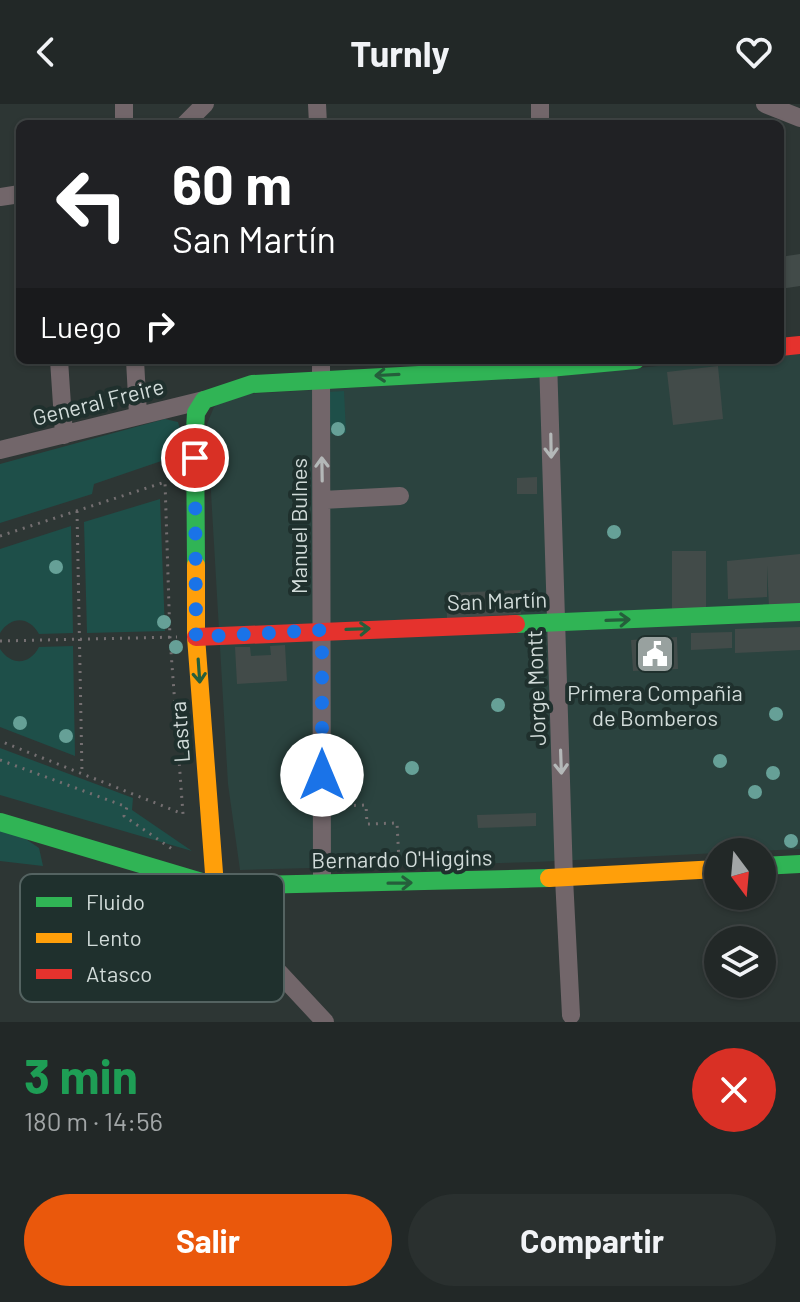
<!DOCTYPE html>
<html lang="es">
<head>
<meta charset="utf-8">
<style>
  :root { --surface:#222827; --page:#2a302f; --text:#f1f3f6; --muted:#a2a6a7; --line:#3f4444; --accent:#ea580c }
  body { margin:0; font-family:Barlow,sans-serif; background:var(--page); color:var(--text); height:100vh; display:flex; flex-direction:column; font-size:30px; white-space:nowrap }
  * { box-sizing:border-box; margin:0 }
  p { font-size:26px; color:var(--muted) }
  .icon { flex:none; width:44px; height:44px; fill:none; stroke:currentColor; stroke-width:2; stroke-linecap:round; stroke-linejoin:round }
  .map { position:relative; height:918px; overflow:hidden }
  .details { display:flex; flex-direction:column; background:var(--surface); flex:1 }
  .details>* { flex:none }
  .top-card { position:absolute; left:16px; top:16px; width:768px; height:244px; border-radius:12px; box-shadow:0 2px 6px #0004,0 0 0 2px var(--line); background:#202124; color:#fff; overflow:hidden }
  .needle { width:52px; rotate:164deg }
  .fabs { position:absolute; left:704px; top:734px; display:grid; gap:16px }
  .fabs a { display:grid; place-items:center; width:72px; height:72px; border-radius:50%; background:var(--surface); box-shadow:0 2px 6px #0004,0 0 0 2px var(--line); font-size:40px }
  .pin { position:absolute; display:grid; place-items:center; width:68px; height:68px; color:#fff; margin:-34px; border:4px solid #fff; border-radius:50%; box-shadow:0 2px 8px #0007 }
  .me { position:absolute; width:88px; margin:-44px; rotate:0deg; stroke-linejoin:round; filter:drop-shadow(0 0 6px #0008) }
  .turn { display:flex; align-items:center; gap:28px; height:168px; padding:0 24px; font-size:36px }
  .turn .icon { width:104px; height:104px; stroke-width:2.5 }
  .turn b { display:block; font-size:56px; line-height:68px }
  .then { display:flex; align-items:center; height:76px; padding:0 24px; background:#0003; gap:16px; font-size:30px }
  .round { display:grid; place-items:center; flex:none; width:84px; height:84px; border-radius:42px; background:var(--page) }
  .overview { display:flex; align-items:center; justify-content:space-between; height:136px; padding:0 24px }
  h1 { font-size:48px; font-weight:700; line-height:60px; color:#1e9e55 }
  .action { display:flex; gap:16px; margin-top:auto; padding:16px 24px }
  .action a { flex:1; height:92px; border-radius:48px; background:var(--accent); color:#fff; font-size:32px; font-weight:700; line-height:92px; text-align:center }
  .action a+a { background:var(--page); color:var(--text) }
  header { display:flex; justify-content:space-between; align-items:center; height:104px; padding:0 24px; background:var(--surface); font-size:36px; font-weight:700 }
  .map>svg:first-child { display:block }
</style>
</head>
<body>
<header><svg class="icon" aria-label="back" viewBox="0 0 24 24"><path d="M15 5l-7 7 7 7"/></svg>Turnly<svg class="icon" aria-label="heart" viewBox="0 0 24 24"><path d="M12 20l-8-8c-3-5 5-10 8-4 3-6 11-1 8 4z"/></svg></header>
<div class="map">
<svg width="800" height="918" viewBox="0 0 800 918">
  <rect width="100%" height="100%" fill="#2d3634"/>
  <path fill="#2b433f" d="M800,248V745L535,758L240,766L228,680L207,320L214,303L228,291L568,271L717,256H780V250Z"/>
  <path fill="#1e4f49" d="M344,287L346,329L331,330L328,288Z
    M165,315L178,318L181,328L176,352L94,380L92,390L0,419V360Z
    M160,395L165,527L87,529L84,418Z
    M71,422L73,529L39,530C29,512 11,512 0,529V445Z
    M73,542L75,652L0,623V545C11,562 30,561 39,543Z
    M0,644L133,694L132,706L192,747L0,691Z
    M0,726L17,729L39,744L43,762L0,757Z"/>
  <path fill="#424b49" d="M800,150V182L780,185V153Z
    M718,262L723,315L673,321L667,268Z
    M537,373V390H517V374Z
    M672,447H706V506H672Z
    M800,450V502L769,503L767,461V493L728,495L727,457Z
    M520,486L521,510L447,514L446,489Z
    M800,523V546L735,549V525Z
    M732,528V544L691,546V529Z
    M677,533L678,565L633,567L631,536Z
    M285,541L287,577L237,580L235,543H250L251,552L271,551L270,542Z
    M536,709V722L478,724L477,711Z"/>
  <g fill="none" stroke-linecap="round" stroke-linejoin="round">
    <path stroke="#746f71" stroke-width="3" stroke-dasharray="2 6" stroke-linecap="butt" d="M77,407L82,669
      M0,432L165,378L170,534L183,710L0,637
      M0,537L177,533
      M0,656L127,703L124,712L175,747
      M338,702L366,701L367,720L397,719L399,757"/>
    <path stroke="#72666a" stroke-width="18" d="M124,0V20
      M317,0L318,20
      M540,0V20
      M765,0L800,14
      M185,20L205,0
      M0,93L20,90
      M59,256L64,331
      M135,256L138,311
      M321,256L322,779
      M548,256L564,774L571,911
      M0,346L204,296
      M322,396L400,392
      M215,782L221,805L229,815L325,918"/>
    <path stroke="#30b455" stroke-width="18" d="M196,461L195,326L196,309L204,296L252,280L549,264L636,256
      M516,520L800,508
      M0,718L215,782L549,774
      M762,762L800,760"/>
    <path stroke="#ff9f0a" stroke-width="18" d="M196,461V533L215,782
      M549,774L718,765"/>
    <path stroke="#e5322d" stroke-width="18" d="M780,243L800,241
      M196,533L516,520"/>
  </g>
  <g fill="#66a097">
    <circle cx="338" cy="325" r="7"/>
    <circle cx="614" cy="428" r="7"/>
    <circle cx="56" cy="463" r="7"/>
    <circle cx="164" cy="518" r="7"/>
    <circle cx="176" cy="543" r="7"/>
    <circle cx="498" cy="601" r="7"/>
    <circle cx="776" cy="610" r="7"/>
    <circle cx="20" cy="619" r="7"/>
    <circle cx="66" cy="632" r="7"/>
    <circle cx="720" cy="657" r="7"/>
    <circle cx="412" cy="664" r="7"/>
    <circle cx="773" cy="669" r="7"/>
    <circle cx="755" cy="688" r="7"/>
    <circle cx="791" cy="737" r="7"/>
  </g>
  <defs><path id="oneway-shaft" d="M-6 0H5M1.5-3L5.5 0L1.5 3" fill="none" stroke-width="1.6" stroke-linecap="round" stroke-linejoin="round" transform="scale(2)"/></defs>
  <g stroke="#255e3b">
    <use href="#oneway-shaft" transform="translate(387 271) rotate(177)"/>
    <use href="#oneway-shaft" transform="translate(618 516) rotate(-2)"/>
    <use href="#oneway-shaft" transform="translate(358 525) rotate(-2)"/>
    <use href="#oneway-shaft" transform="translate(199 567) rotate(86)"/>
    <use href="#oneway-shaft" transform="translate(400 779) rotate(-1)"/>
  </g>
  <g stroke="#b4b8b8">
    <use href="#oneway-shaft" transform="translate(551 342) rotate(89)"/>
    <use href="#oneway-shaft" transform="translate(322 365) rotate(-91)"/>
    <use href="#oneway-shaft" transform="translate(561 658) rotate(88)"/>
  </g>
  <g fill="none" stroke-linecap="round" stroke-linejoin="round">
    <path stroke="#1a73e8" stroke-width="14" stroke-dasharray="0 25.2" d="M195,354L196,533L322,526V671"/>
  </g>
  <defs>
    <symbol id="civic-square" viewBox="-11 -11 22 22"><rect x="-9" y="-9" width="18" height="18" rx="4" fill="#98a19f" stroke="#1f302d"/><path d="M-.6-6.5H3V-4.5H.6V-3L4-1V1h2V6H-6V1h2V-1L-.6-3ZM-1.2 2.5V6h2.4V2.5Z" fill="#fff"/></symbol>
  </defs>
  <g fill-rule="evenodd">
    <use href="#civic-square" x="633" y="528" width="44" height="44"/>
  </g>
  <g text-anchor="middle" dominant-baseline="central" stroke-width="8" stroke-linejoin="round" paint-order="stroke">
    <g font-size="22" fill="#d1dbd9" stroke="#1f302d">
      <text transform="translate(98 297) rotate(-14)">General Freire</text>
      <text transform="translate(298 422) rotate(-90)">Manuel Bulnes</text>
      <text transform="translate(497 496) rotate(-2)">San Martín</text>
      <text transform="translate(535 584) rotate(-92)">Jorge Montt</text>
      <text transform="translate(179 628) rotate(-94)">Lastra</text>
      <text transform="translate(402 754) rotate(-1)">Bernardo O'Higgins</text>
    </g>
    <g font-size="22" fill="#d1dbd9" stroke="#1f302d">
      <text x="655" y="588">Primera Compañia<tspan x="655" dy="25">de Bomberos</tspan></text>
    </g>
  </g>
  <rect x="20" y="770" width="264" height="128" rx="12" fill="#1f302d" stroke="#546361" stroke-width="2"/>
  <rect x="36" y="793" width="36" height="10" fill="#30b455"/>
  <rect x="36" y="829" width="36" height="10" fill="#ff9f0a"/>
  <rect x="36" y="865" width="36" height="10" fill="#e5322d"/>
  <g font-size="22" fill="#d1dbd9">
    <text x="86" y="806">Fluido</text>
    <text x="86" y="842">Lento</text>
    <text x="86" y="878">Atasco</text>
  </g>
</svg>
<div class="fabs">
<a><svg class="needle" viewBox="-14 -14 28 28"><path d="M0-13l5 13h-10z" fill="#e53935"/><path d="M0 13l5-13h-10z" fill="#a2a6a7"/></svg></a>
<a><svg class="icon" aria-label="layers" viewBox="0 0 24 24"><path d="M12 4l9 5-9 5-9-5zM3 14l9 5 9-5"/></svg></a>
</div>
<div class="pin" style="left:195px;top:354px;background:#d93025"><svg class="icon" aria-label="arrive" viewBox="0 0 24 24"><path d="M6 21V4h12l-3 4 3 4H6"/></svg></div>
<svg class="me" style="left:322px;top:671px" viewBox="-20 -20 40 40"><circle r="19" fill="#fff"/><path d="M0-13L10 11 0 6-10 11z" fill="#1a73e8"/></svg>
<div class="top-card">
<div class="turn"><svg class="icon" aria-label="left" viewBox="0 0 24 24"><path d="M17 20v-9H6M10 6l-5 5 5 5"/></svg><div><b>60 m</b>San Martín</div></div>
<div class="then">Luego<svg class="icon" aria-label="right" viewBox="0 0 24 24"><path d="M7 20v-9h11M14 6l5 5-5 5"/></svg></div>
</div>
</div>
<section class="details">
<div class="overview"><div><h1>3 min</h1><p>180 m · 14:56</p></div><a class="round" style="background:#d93025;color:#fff"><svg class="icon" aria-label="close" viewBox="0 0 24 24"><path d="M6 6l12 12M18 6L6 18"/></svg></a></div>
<div class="action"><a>Salir</a><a>Compartir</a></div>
</section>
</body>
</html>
